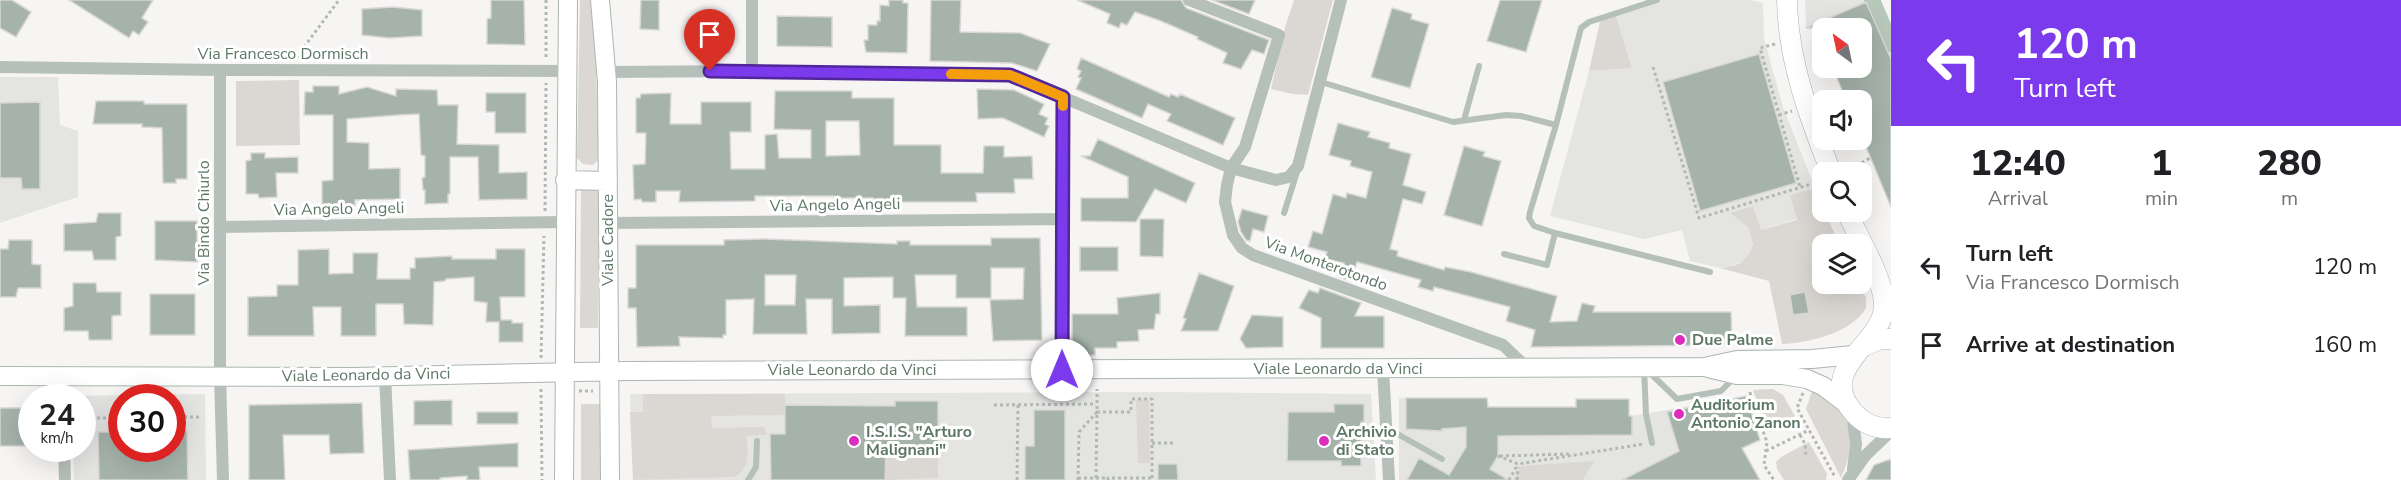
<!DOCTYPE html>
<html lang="en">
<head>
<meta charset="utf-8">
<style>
  :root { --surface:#fff; --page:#f6f6f6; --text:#202124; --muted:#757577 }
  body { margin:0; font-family:"Nunito Sans",sans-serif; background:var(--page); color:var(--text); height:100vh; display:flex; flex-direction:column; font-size:22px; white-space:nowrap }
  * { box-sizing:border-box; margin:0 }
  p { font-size:20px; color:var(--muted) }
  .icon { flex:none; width:33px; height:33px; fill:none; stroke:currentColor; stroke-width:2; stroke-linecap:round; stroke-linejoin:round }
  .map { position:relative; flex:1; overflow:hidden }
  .side { display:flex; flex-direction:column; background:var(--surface); width:510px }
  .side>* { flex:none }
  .banner { background:#7c3aed; color:#fff; overflow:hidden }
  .needle { width:39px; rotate:327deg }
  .buttons { position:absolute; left:1812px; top:18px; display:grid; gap:12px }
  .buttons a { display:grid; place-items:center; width:60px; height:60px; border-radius:12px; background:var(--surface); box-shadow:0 6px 24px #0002; font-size:30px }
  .speed { position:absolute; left:18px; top:384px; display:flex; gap:12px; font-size:30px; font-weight:700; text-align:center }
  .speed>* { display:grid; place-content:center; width:78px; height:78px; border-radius:50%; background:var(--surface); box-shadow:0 6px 24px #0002; line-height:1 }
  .speed small { font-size:15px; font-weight:400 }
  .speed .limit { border:9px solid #d22; background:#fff; color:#111 }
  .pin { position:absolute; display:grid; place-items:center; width:51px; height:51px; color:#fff; margin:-62px -26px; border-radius:50% 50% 50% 0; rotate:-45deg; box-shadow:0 0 6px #0007 }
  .pin .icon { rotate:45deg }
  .me { position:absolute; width:66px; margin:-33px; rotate:0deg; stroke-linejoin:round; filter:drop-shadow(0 0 4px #0008) }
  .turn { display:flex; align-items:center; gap:21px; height:126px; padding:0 24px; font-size:27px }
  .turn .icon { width:78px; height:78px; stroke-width:2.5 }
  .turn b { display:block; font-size:42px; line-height:51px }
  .eta { display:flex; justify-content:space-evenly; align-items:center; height:102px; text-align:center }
  .eta b { font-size:36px; font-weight:800; line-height:42px }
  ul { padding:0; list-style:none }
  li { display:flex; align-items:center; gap:18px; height:78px; padding:0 24px }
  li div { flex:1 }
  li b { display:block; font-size:22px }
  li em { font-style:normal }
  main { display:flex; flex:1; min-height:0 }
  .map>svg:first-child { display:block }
</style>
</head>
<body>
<main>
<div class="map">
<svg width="1891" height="480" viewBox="0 0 1891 480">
  <rect width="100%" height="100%" fill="#f7f4f4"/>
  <path fill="#e4e5e3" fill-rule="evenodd" d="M1657,0H1750L1763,3L1764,37L1772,68L1783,107L1815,188L1790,195L1797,219L1760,230L1753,206L1731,213L1748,227L1753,244L1746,260L1729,267L1720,268L1690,261L1682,230L1644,239L1550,216L1589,71L1632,68L1615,13Z
    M1805,0H1869L1891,52V207L1862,137V100H1846L1833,68H1862V28H1822V43L1815,25L1806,28Z
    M0,77H58L60,125L78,131V197L0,223Z
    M1162,392L1371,394L1376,480H633L630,394Z
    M205,394L206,480H74L73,449L82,448V398L71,396ZM122,398H172V448H122Z
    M1746,396L1760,440L1742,449L1760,480H1399V398H1487L1488,407H1575L1576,399H1629V416H1632Z"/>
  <path fill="#dbd8d3" d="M580,0H592L595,38L599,159L593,165L583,164L577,158Z
    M1294,0H1333L1308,95L1293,94L1271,89L1285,27Z
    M1615,13L1632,68L1589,71L1601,17Z
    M299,80L300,145L236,146V81Z
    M586,186H595L598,192V328H580L581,190Z
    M1815,188L1822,205V212H1825L1839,244H1822V284H1859L1866,298V308C1852,333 1808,343 1782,344L1769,281L1720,268C1738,267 1748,261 1753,244L1748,227L1730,213L1753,206L1761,230L1797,220L1790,195Z
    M1813,388C1821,394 1830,399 1837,405C1856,424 1851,457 1841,478L1806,409Z
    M1773,389L1783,395L1795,416L1769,432L1753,390Z
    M643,394H785V415L711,416L712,428L765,427L766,435L747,436C747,452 751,468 734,477L633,480L630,412H643Z
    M1149,399L1150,463H1138L1136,400Z
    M581,404H600L601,480H581Z
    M1809,442L1827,474L1826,480H1784L1777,469L1776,462L1781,457Z
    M886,449H938V478L885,480Z
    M1594,461L1583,480H1513L1521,466Z"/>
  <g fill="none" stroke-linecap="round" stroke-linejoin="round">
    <path stroke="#b7c7ba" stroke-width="16" d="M1872,0L1891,44"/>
  </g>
  <path fill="#a5b3aa" stroke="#d8d6d6" stroke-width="1.5" fill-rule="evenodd" d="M0,0H12L31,12L16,37L0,28Z
    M69,0H153L142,18L148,22L139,35L133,31L129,38Z
    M491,0H524L525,45L487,44V19L491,18Z
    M641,0H659V30L640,29Z
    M889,0H903V3H908L907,53L866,52L864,40H868V25H877V21H880V5L889,6Z
    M931,0H961L960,32L1020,33L1050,44L1037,71L1012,63L930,61Z
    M1077,0H1181L1186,8L1269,40L1264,54L1252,50L1241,69L1223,63L1227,53L1197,39L1198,37L1161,21L1135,12L1127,25L1121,23L1119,28L1107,23L1110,14Z
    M1212,0H1255L1249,14Z
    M1500,0H1542L1526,52L1487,41Z
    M1866,2L1891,59V207L1862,137V100H1846L1833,68H1862V28H1806Z
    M393,7L422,10V36L389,38L362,35V9Z
    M1392,8L1412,14L1411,19L1429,24L1410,88L1371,77Z
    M777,16L832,17V47L777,46Z
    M700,25H731L730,53H700Z
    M1759,54L1796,183L1700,211L1663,82Z
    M1081,58L1169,97L1171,94L1178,97L1180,94L1235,118L1223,145L1167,121L1171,114L1148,104L1142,118L1076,89L1081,78L1078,77L1081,71L1077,69Z
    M313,86H339V94L367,87L396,96V89L437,90L438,105H458L457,144L499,145V173L527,172V199L479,200L478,157H450V194H448V203L425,204V190H423L422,178L425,177V156L421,155L419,114L399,115L347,119V142L369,143V169L400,168V199L355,200V205L322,206V181L333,180V115H304L305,92H313Z
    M977,89L1014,90L1044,104L1039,114L1048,118L1045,124L1049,126L1044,137L1003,118L978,119Z
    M775,91H852V98H894V145H941V173H983L984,146H1004V157L1032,156L1033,179H1014L1015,193H976L977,202H874V198H834V196H755V201L679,202L680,191H656V202H642L641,199L634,200L633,165L645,164L646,133H636V98H640L641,94L671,93L670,124H701V102H751V132H730L731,169H765V135L777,134L779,158H811V130L774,129ZM826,121H859L860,155L826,156Z
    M486,93H526V133H495V112H486Z
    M96,101H144V104H187V179H176V183H163L162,128L142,127V124H93Z
    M40,102V189H22L21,178H0V103Z
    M1338,123L1370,132L1368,137L1390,143L1389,148L1411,154L1403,185L1426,192L1422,204L1403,199L1390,249L1398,251L1397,256L1444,270L1445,267L1471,272L1557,296L1550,322L1577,321L1582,303L1595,306L1593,312H1731L1732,345L1531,347L1535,330L1506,321L1510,307L1434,287L1433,291L1418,287L1421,280L1357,262L1351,281L1339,277L1344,263L1324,259L1327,252L1308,247L1313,231L1322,234L1333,194L1346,198L1347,193L1366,198L1372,172L1350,166L1351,161L1329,155Z
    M1098,139L1195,183L1186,203L1155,189L1136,222L1081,221V198H1128V177L1081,156H1090Z
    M1464,146L1485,152L1483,156L1501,161L1482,226L1444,215Z
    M251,153H265V158L298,157V173H276L277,197L259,198L258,194H246V161L251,160Z
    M1242,209L1268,216L1264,232L1253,229L1250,241L1246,240L1241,232L1238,222Z
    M98,213H121V236L116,237V260H94L92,251H64V224L96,222Z
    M1140,219H1164L1163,257L1140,256Z
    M155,221H197V262L155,260Z
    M991,238H1040L1042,340L993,341L990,300L1023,299L1024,268H991V298H956V275H915L917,307H967V336H905L906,298H893V277L844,278V306L880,305V333L832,334V299H806L807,334H753L754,299L726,300V335H723V338L679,337L680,346L637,347L636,308H628V288H636V245H724V240L764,239L897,244V241H910V245H991ZM765,275H796L795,305H765Z
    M9,240H32V264L41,265V288H18L16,297H0V249H8Z
    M1080,247H1118V271H1080Z
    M329,249V274L353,273V253H378L377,279H410V268H415V258L452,256V259H496V249H525V297H500L501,320H512V323H523V342H499V322H486L487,303L474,301V277L446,279L445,281L434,282L433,325L404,324L403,304H376V336H341V307H313L314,336H248V297L277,296V285H298V250Z
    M1199,273L1234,286L1218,331H1181L1186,319L1183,318Z
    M73,283H96L97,292H121V315L112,316V340H89L88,331H64V308L73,306Z
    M1320,288L1361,303L1355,316H1384V348H1321V318L1299,308L1309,290L1318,293Z
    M1805,292L1809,313L1793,315L1790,295Z
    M1160,293V314H1156L1154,329L1138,330L1139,341L1117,342V348H1095V355H1072V314H1118L1117,298Z
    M150,294H195V335H150Z
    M1252,315L1283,317V347L1246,348L1240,339Z
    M1746,396L1760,440L1742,448L1760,480H1622L1679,451L1667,412Z
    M1406,398H1487L1488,407H1576V399H1629V416H1632V435L1498,436V456L1490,469L1508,480H1407L1419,458L1449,475L1466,447V427L1442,429V431L1406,429Z
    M452,400V425H414V401Z
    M895,401H938V449H886L885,480H771L770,434H785V405L895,406Z
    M362,403L364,453L330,454L329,435H283L285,480H249V405Z
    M1334,404H1364V422H1361V466H1341V461H1287L1288,412H1334Z
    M0,408H32V446H0Z
    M1034,410H1065V480H1025V446H1034Z
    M477,412H518V424H477Z
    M172,431H187L188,480H99L98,432H122V448H172Z
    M518,443V467H479L480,480H467V476L440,478V480H410L408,450Z
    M1891,459V480H1866L1874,465Z
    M1158,464H1177L1178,480H1158Z"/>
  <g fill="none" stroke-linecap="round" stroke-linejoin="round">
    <defs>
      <path id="secondary" d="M600,0L607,82L610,480
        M565,180L608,181
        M1708,368L1737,375H1783L1807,379L1823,386L1848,405
        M0,376L354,377L624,371L1704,367L1737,360L1812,359L1853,355
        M564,480L568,0"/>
      <path id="primary" d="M1787,0C1788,60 1809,117 1831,172
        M1847,212C1858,237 1884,279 1884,305C1884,344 1814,368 1854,413C1864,424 1877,429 1891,428
        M1862,347L1880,339H1891"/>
    </defs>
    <use href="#secondary" stroke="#abb7b0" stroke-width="20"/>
    <use href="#primary" stroke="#abb5af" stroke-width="21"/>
    <path stroke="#b2b9b5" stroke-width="3" stroke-dasharray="3 3" stroke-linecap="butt" d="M546,0V58
      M1775,44L1760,48L1800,187
      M299,58L307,43L339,0
      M1653,67L1699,218L1818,182
      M1779,115L1792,111
      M1846,172L1870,158
      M545,211L546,83
      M541,358L544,236
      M541,389L542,480
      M579,391H593
      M1750,392L1752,402L1767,442L1764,465L1774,480
      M1803,393L1797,408L1835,477
      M994,405L1096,404
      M172,417H200
      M91,418H122
      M1800,435L1805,444L1806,456
      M1152,443H1174
      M1766,451L1809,430
      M1498,456L1518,464L1644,444
      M1500,456L1569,454
      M1078,478H1108
      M1096,478L1097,412H1131V399H1152V478
      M1017,480L1018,405
      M1078,480L1079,432L1097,412V389
      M1108,480V478H1152
      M1509,480L1518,464
      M1517,480L1518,467"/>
    <path stroke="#b6c0ba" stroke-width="6" d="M1321,82L1453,122L1506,115L1521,116L1556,125L1581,28L1589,22L1657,0
      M1464,120L1479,66
      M1556,125L1530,212L1529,218L1534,226L1555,233L1710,272
      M1284,213L1297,172
      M1504,254L1547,265L1555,233
      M1644,368L1646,414L1652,443
      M1649,372L1677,399L1721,391L1735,377
      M1387,428L1442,459
      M748,480L756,467L757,441"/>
    <path stroke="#b6c0ba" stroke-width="12" d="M1189,0L1279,35L1245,147L1231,168L1227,185L1225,202L1233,235L1242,248L1253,255L1503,345L1527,368
      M0,67L220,70L566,71
      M220,70V376L223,480
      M752,71V0
      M606,72L752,71L1010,75L1231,168L1276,180L1289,177L1298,166L1341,0
      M609,223L1062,219
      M221,227L565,222
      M1383,368L1389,480
      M1062,370L1063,97
      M64,376V398
      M385,376L390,480
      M1852,412L1856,444L1853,469
      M64,448L65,480
      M1848,480L1865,456L1891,431"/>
    <use href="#secondary" stroke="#fff" stroke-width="18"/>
    <use href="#primary" stroke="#fff" stroke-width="20"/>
  </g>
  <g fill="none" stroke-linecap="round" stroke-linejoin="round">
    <defs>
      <path id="route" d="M710,71L1010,75L1063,97L1062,370"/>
    </defs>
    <use href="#route" stroke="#51269a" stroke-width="15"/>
    <use href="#route" stroke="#7c3aed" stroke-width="10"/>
    <path stroke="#f59e0b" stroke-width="10" d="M951,74L1010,75L1063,97V106"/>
  </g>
  <g fill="#dd2dbe" stroke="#fff" stroke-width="2">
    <circle cx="1680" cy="340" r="6"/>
    <circle cx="1679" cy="414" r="6"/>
    <circle cx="854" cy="441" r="6"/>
    <circle cx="1324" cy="441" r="6"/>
  </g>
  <g text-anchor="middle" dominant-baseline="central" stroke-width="6" stroke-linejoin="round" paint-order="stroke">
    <g font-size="16" fill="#5e7868" stroke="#fff">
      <text x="283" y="54">Via Francesco Dormisch</text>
      <text transform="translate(835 205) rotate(-1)">Via Angelo Angeli</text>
      <text transform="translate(339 209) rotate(-1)">Via Angelo Angeli</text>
      <text transform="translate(204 223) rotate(-90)">Via Bindo Chiurlo</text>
      <text transform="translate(608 240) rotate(-90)">Viale Cadore</text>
      <text transform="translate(1326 264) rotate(20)">Via Monterotondo</text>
      <text x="1338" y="369">Viale Leonardo da Vinci</text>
      <text x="852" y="370">Viale Leonardo da Vinci</text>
      <text transform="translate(366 375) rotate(-1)">Viale Leonardo da Vinci</text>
    </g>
    <g font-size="16" font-weight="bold" fill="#5e7868" stroke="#fff" text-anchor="start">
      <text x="1692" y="340">Due Palme</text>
      <text x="1691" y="405">Auditorium<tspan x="1691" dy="18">Antonio Zanon</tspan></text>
      <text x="866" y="432">I.S.I.S. "Arturo<tspan x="866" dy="18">Malignani"</tspan></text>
      <text x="1336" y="432">Archivio<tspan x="1336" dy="18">di Stato</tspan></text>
    </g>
  </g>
</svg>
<div class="buttons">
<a><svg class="needle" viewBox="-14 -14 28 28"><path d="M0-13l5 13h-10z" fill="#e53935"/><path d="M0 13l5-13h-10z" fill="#757577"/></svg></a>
<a><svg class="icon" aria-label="sound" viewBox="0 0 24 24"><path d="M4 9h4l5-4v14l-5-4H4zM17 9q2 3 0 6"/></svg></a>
<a><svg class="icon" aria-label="search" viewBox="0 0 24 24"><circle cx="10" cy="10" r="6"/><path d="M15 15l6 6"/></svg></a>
<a><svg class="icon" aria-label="layers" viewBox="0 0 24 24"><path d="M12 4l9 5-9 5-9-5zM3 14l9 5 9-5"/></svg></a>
</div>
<div class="speed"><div>24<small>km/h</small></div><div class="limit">30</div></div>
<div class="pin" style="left:710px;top:71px;background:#d93025"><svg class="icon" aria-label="arrive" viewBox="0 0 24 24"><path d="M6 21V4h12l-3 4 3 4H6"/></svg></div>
<svg class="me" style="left:1062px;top:370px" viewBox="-20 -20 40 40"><circle r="19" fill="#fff"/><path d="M0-13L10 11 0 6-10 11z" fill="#7c3aed"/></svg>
</div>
<section class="side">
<div class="banner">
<div class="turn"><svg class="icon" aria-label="left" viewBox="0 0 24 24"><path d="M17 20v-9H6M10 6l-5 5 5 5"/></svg><div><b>120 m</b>Turn left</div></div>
</div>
<div class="eta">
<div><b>12:40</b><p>Arrival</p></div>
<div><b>1</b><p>min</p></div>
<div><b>280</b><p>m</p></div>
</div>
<ul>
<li><svg class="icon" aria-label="left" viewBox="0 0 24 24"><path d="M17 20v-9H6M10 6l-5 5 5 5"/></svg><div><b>Turn left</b><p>Via Francesco Dormisch</p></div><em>120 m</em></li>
<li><svg class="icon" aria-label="arrive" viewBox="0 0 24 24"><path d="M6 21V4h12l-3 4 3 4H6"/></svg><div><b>Arrive at destination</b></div><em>160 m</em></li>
</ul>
</section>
</main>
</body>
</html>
